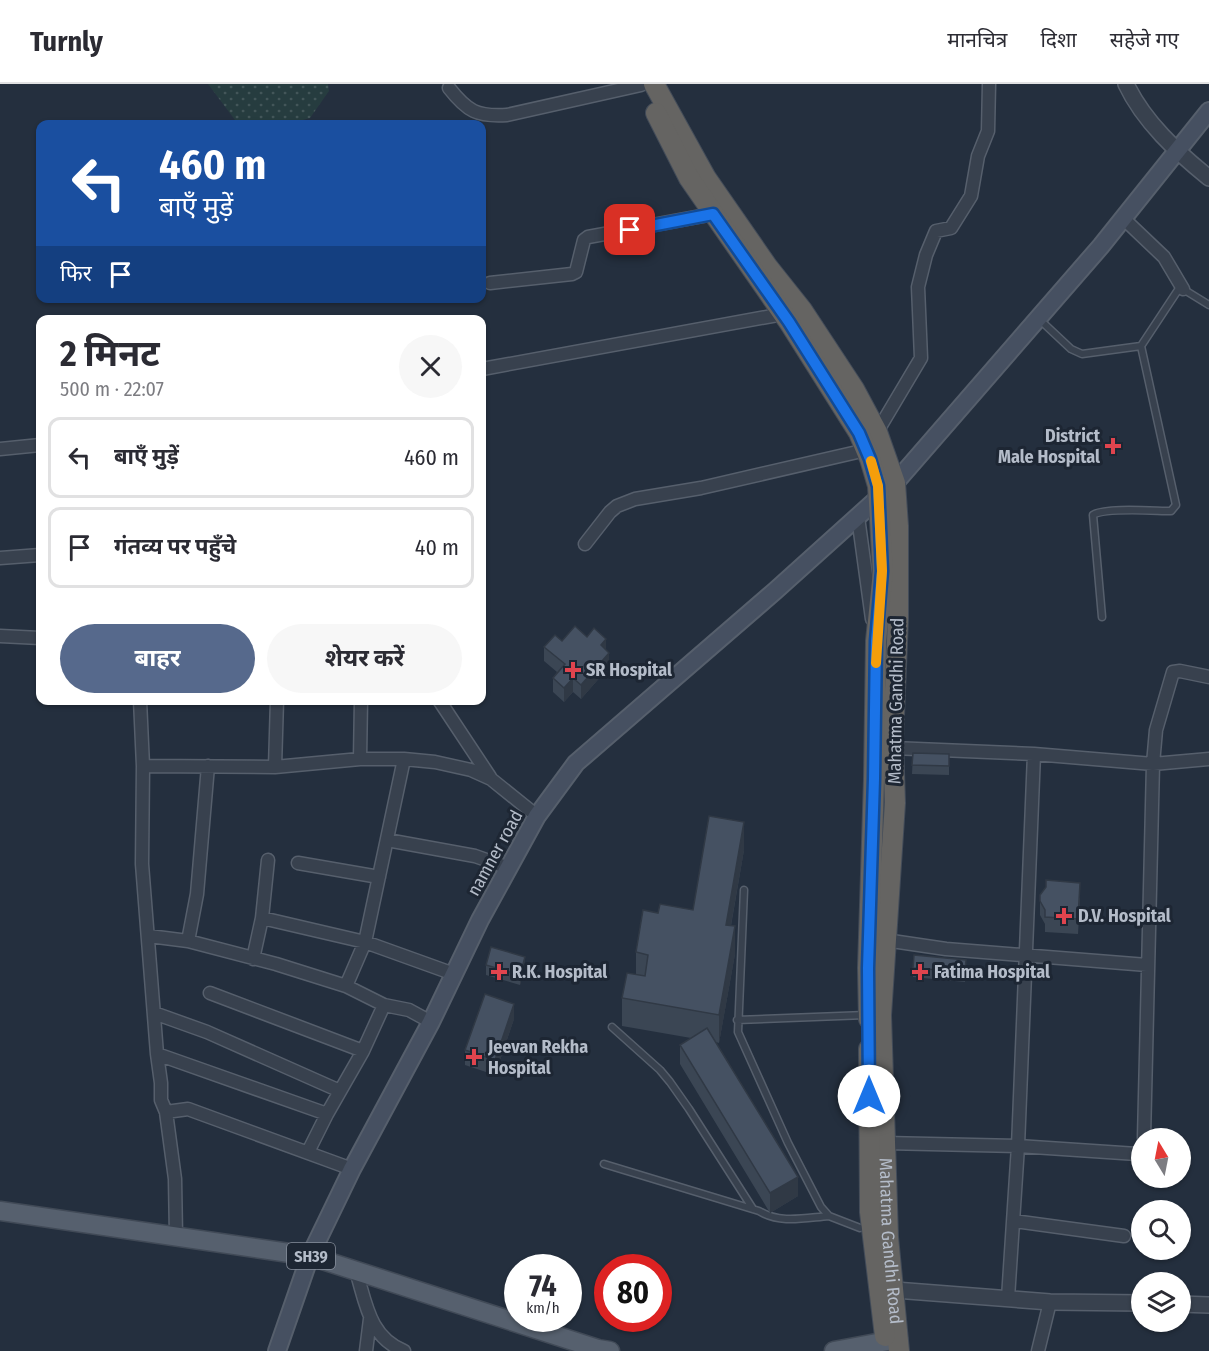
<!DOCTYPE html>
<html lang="hi">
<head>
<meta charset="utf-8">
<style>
  :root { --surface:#fff; --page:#f7f7f7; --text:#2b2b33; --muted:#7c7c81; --line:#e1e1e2; --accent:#56698c }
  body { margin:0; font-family:"Fira Sans Condensed","Noto Sans Devanagari",sans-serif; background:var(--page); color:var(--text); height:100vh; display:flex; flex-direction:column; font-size:22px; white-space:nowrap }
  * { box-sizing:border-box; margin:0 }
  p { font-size:20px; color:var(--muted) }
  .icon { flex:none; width:33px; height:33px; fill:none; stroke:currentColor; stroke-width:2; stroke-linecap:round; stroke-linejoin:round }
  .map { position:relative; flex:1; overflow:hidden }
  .side { position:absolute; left:36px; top:231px; width:450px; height:390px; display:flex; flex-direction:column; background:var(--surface); border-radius:12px; box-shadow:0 2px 4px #0004 }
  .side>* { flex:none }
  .hud { position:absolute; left:36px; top:36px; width:450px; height:183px; border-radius:12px; box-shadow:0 2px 4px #0004; background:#1a4fa0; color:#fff; overflow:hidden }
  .needle { width:39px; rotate:350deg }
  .buttons { position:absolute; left:1131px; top:1044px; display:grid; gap:12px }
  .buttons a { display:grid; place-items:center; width:60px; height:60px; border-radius:50%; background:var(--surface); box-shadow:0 2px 4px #0004; font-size:30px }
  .speed { position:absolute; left:504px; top:1170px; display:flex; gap:12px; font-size:30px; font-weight:700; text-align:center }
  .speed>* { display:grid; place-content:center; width:78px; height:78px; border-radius:50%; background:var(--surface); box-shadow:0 2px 4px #0004; line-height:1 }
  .speed small { font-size:15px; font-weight:400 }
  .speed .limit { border:9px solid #d22; background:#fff; color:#111 }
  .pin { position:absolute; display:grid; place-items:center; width:51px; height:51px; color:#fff; margin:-26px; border-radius:12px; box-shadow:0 3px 9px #0006 }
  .me { position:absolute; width:66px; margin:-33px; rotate:0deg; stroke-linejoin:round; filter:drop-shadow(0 0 4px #0008) }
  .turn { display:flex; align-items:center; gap:21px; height:126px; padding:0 24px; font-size:27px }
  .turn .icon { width:78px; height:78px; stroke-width:2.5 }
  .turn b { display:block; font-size:42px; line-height:51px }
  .then { display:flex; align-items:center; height:57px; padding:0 24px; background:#0003; gap:12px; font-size:22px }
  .round { display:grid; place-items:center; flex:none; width:63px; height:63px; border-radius:32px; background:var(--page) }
  .summary { display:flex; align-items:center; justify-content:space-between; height:102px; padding:0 24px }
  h1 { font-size:36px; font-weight:700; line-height:45px }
  .action { display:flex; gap:12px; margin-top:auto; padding:12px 24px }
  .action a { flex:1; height:69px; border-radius:36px; background:var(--accent); color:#fff; font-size:24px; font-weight:700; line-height:69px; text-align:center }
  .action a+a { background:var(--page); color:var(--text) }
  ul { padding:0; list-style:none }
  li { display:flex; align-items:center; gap:18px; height:81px; margin:0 12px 9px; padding:0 12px; border:3px solid var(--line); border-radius:12px }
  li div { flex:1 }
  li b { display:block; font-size:22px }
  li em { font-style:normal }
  header { display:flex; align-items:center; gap:36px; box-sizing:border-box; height:84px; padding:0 30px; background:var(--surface); border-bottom:2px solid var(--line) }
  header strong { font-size:28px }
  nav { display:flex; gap:33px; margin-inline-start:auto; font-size:21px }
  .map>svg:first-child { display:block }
</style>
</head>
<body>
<header>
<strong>Turnly</strong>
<nav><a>मानचित्र</a><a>दिशा</a><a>सहेजे गए</a></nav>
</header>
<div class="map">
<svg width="1209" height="1267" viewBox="0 0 1209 1267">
  <defs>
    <pattern id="garden-dots" width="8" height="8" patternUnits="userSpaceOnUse" patternTransform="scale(1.5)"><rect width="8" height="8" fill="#263c3f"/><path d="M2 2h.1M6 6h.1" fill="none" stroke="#435659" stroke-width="1.8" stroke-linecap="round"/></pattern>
  </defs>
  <rect width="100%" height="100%" fill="#242f3e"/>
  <path fill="url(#garden-dots)" d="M208,0H328L329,7L310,34L289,40H251L235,36Z"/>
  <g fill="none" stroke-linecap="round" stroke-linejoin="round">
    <defs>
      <path id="service" d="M1039,235L1071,265L1082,270L1141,262L1178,206L1183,205L1209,221
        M1102,533L1093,431C1104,423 1155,427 1171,427L1176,421L1141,262
        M744,806L738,948L788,1059L821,1123L829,1132L860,1144
        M737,936L866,931
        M612,943L660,986L670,998L689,1025L753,1125
        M604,1080L759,1127C780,1140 804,1134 829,1132"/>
      <path id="minor" d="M449,4C467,27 477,33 507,31L641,1
        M1123,134L1164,173L1183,205
        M490,199L572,190L576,188L584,156L588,153L713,130
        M482,285L783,230
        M877,348L921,274L918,203L926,171L936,147L951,144L971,112L978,72L988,47L989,0
        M0,365L40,361
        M858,433L872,535
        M585,460L610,428L617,422L635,415L701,404L866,366
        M0,474L40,471
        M0,552L40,554
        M140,616L143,682L142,780L157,970L161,999V1016L166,1028L175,1095L176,1152
        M439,616L490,693
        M893,664L1034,670L1153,680L1156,646L1173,588L1180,587L1209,593
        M360,675L361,616
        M143,682L275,683L360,675H404L435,678L471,686L491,695L537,732
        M275,683L277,616
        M387,756L475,772L509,784
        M298,779L379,793
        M262,834L365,858L454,890
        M149,852L188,857L276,880L346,902L384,921L409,926L431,938
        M885,856L946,865L1147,881
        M188,857L197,810L208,682
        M253,875L262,834L268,776
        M346,902L365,858L404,675
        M210,909L363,967
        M154,929L207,948L340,1007
        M157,970L327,1030
        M166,1028L188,1025L352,1085
        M1144,1054L1153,680L1209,675
        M885,1059L1018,1062L1137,1070L1142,1068
        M308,1068L327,1030L363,967L384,921
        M1014,1137L1124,1152
        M356,1187C366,1219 369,1253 404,1267
        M1008,1214L1018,1062L1034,670
        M366,1267L370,1235
        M1038,1267L1050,1218"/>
      <path id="tertiary" d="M1126,0C1144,38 1177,68 1209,94
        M883,1207L895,1206L1050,1218L1142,1219
        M1180,1220L1209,1221"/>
      <path id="secondary" d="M277,1267L310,1172L352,1085L431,938L480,836L537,732L576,679L775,507L895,399L1101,162L1209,27"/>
      <path id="primary" d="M0,1127L310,1172L598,1265L610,1267
        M834,1267L898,1255"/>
      <g id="trunk">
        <path id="s1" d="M654,0L706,94L767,182L802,226L854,305L877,348L895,399L898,442V534L893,656L895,719L881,931L888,1153L899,1267"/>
        <path d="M656,29L689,94L789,238L859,349L870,375L878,402L883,487L876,557L874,695L868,884L869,935"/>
        <path d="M869,965L870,1128L885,1252"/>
      </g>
    </defs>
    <use href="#service" stroke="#565f6c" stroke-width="9"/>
    <use href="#minor" stroke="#565f6c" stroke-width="15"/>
    <use href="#tertiary" stroke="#565f6c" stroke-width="18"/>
    <use href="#secondary" stroke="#565f6c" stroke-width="20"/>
    <use href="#primary" stroke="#414a57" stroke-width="21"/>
    <use href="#trunk" stroke="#434c59" stroke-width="22"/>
    <use href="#service" stroke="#38414e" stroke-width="6"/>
    <use href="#minor" stroke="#38414e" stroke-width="12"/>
    <use href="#tertiary" stroke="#38414e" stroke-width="15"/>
    <use href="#secondary" stroke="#465061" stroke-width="16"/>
    <use href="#primary" stroke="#56606e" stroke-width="18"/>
    <use href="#trunk" stroke="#656462" stroke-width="20"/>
  </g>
  <path fill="#3b4654" d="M587,553L606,566L609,583L581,615L573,608L564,618L553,608V594L557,588L544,577V563L562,557Z
    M913,669L949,670V691L912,690Z
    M744,766L731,842L735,870L719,959L716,958L798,1112L770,1129L680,980V961L691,954L622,942V914L636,891V868L658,829L693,826Z
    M1080,814L1078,850L1045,848V840L1040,831V817Z
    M486,881L525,883L520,901L486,891Z
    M913,884L966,886L965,898L913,893Z
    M514,935L495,991L465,981V966Z"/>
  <path fill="#303945" d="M606,555V569L601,561Z
    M609,569V583L581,615V601Z
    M573,594V608L564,618V604Z
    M744,738V766L726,869V841Z
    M735,842V870L719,959V931Z
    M525,873V883L520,901V891Z
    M514,920V935L495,991V976Z
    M798,1093V1112L770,1129V1109Z"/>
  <path fill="#455162" stroke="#303945" stroke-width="1.5" d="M575,542L587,553L594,544L606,555L601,561L609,569L581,601L573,594L564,604L553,594L565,580L544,563L555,551L562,557Z
    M913,669L949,670V682L912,681Z
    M709,732L744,738L726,841L735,842L719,931L622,914L627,889L645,892L648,871L636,868L643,826L658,829L660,820L693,826Z
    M1046,796L1080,799L1078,835L1045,833V826L1040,817V811L1046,803Z
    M491,863L525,873L520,891L486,881Z
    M914,871L966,876L965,888L913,884Z
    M485,910L514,920L495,976L465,966Z
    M707,944L798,1093L770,1109L680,961Z"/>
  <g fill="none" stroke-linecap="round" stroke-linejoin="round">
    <defs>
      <path id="route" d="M630,146L713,130L789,238L859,349L870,375L878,402L882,487L876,557L874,695L868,884L869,1012"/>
    </defs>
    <use href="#route" stroke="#114b97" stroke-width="15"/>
    <use href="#route" stroke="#1a73e8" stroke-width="10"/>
    <path stroke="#f59e0b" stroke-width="10" d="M871,377L878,402L882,487L876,579"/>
  </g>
  <g fill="#e0444e" stroke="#1d2633" stroke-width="2">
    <path d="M1110 353h6v6h6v6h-6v6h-6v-6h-6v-6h6z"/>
    <path d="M570 577h6v6h6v6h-6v6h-6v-6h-6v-6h6z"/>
    <path d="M1061 823h6v6h6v6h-6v6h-6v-6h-6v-6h6z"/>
    <path d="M496 879h6v6h6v6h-6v6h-6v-6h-6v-6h6z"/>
    <path d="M917 879h6v6h6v6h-6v6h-6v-6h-6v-6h6z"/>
    <path d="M471 964h6v6h6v6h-6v6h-6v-6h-6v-6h6z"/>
  </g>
  <g text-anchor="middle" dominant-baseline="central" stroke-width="6" stroke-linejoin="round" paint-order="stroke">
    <rect fill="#1d2633" stroke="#878f9c" stroke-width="1.5" x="287" y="1159" width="48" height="26" rx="4.5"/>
    <g font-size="16" font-weight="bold" fill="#b4bcc9">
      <text x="311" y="1172">SH39</text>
    </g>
    <g font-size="18" font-weight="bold" fill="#b4bcc9" stroke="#1d2633" text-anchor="start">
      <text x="1100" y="352" text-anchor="end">District<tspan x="1100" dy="21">Male Hospital</tspan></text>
      <text x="586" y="586">SR Hospital</text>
      <text x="1078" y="832">D.V. Hospital</text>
      <text x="512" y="888">R.K. Hospital</text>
      <text x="934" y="888">Fatima Hospital</text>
      <text x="488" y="963">Jeevan Rekha<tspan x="488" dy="21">Hospital</tspan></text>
    </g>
    <g font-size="18" fill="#b4bcc9" stroke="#1d2633">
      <text transform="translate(896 617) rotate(-89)">Mahatma Gandhi Road</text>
      <text transform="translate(495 769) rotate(-61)">namner road</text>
      <text stroke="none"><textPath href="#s1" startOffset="1227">Mahatma Gandhi Road</textPath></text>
    </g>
  </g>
</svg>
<div class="buttons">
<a><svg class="needle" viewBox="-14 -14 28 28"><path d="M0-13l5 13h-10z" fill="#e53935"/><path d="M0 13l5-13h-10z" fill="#7c7c81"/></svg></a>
<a><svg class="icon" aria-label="search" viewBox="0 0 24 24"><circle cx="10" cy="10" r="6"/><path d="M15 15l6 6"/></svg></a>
<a><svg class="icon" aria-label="layers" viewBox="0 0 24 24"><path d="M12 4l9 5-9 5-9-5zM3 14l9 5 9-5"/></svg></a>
</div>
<div class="speed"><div>74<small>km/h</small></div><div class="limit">80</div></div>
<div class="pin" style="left:630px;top:146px;background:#d93025"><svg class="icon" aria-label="arrive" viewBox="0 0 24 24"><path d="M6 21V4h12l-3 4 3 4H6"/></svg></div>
<svg class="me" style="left:869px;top:1012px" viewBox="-20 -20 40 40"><circle r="19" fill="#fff"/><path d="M0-13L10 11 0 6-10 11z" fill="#1a73e8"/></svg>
<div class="hud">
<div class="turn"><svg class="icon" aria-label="left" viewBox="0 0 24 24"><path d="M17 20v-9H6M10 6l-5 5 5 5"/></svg><div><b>460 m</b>बाएँ मुड़ें</div></div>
<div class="then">फिर<svg class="icon" aria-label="arrive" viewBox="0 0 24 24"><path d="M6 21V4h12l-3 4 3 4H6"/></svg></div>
</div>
<section class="side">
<div class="summary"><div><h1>2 मिनट</h1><p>500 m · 22:07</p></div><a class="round"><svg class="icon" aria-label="close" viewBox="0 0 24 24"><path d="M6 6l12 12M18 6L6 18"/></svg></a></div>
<ul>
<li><svg class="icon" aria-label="left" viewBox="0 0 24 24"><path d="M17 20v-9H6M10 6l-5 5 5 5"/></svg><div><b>बाएँ मुड़ें</b></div><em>460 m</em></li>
<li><svg class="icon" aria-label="arrive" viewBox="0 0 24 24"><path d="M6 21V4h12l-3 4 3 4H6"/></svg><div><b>गंतव्य पर पहुँचे</b></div><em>40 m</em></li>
</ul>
<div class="action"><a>बाहर</a><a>शेयर करें</a></div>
</section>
</div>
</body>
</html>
